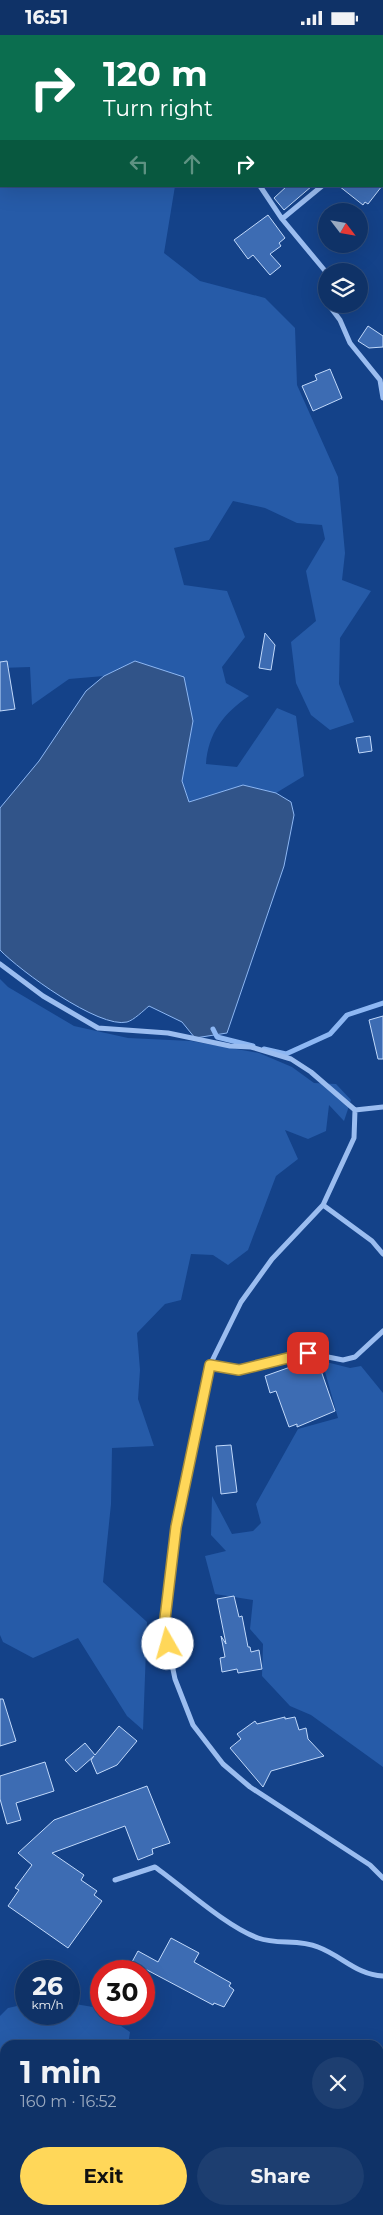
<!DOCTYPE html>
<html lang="en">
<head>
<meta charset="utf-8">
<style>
  :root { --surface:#0f3267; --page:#1d3e70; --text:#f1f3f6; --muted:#9baac0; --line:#2f4d7b; --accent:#ffd759 }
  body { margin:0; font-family:Montserrat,sans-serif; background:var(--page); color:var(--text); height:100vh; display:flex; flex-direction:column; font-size:19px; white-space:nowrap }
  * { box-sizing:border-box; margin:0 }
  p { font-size:16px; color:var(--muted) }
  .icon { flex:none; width:28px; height:28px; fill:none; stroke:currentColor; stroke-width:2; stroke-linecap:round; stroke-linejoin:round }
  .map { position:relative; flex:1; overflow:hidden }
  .sheet { position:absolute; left:0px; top:2005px; width:384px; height:175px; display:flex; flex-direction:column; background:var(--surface); border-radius:15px 15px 0 0; box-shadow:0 5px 20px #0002,0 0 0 1px var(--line) }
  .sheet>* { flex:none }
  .guide { position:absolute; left:0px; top:0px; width:384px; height:152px; box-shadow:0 5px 20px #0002,0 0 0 1px var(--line); background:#0b6e4f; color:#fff; overflow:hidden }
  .needle { width:32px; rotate:121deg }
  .buttons { position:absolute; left:318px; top:168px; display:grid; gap:10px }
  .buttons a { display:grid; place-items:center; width:50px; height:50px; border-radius:50%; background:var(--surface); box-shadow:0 5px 20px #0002,0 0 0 1px var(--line); font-size:25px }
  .speed { position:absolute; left:15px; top:1925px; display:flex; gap:10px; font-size:25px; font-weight:700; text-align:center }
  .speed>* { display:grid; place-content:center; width:65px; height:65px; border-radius:50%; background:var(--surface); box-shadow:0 5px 20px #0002,0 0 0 1px var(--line); line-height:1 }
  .speed small { font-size:12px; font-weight:400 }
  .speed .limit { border:8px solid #d22; background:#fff; color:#111 }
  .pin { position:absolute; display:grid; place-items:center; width:42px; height:42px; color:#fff; margin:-21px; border-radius:10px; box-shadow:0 2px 8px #0006 }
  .me { position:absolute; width:55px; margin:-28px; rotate:353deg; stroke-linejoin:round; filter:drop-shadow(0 0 4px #0008) }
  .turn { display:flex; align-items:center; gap:18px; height:105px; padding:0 20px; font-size:22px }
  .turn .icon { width:65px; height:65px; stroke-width:2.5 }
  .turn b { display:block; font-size:35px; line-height:42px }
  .lanes { display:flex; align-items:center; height:48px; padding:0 20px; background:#0003; justify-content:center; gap:25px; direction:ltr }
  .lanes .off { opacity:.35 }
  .round { display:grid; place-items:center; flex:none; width:52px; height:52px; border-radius:26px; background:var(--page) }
  .headline { display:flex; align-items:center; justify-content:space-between; height:85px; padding:0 20px }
  h1 { font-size:30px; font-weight:700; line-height:38px }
  .button { display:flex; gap:10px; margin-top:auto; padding:10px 20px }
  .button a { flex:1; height:58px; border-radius:30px; background:var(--accent); color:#111; font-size:20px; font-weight:700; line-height:58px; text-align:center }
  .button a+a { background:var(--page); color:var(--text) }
  .status { display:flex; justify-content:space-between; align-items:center; height:35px; padding:0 25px; background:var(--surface); direction:ltr }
  .status svg { height:14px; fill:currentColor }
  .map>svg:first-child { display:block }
</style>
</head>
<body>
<div class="status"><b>16:51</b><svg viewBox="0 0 49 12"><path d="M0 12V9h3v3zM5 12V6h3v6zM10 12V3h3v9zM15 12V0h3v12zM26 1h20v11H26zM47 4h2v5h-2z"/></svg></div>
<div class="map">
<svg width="383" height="2180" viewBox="0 0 383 2180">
  <rect width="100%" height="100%" fill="#144289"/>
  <path fill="#265ba8" d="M0,0H207L1,1V151H175L164,218L200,246L265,263L295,293L297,350L338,442L345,518L342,545L371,556L340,603L339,649L354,687L330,695L311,680L296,648L291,607L316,586L306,536L325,504L322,490L297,488L265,473L233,466L209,505L174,513L184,550L227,556L245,602L222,632L226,648L249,661C224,678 208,698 206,729L237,732L277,673L296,681L304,741L276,758L243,750L189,767L182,746L193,686L135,626L104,641L69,644L32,670L30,632L0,633Z
    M0,944L8,952L74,991L128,1003L191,1006L259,1018L292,1032L314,1048L336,1049L351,1065L344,1086L329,1070L326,1096L308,1104L285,1095L298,1124L276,1141L248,1215L228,1230L213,1220L191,1219L181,1265L165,1269L137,1298L140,1335L138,1364L154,1411L112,1413L111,1469L103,1547L147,1587L143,1695L127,1681L78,1603L33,1623L3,1607L0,1600Z
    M322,1326L350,1333L361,1331L383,1358V1732L311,1680L290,1671L262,1641L263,1609L250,1594L253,1565L215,1559L205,1521L226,1516L211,1500L212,1461L232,1499L253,1496L261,1488L256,1469L298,1394L338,1383Z
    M69,1968L93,1972L130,1997L128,2010H5V2033L0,2036V1981L8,1973L26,1969V1979H69Z
    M379,2077L383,2078V2180H0V2085L5,2080V2175H379Z"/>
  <path fill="#315489" stroke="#8db7f3" d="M135,626L184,642L193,686L182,746L189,767L243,750L276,758L291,767L294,780L284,831L227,998L195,1003L182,987L149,971C143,976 134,985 127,987C99,994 19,935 0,915V773L39,726L86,656L104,641Z"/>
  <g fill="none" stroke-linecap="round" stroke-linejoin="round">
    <path stroke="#8db7f3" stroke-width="5" d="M213,994L217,1002L253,1011
      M264,1014L286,1019L330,999L347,980L383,968"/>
  </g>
  <path fill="#3d6cb3" stroke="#c1d9fb" d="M287,151H312L284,175L274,163Z
    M339,151H382L368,169L365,167L363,170Z
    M268,180L285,203L279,208L281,211L270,219L281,231L270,240L253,220L248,224L234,205Z
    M368,291L383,301V312L369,313L358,306Z
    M330,334L342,363L313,376L302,351L317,345L315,340Z
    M265,598L275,610L271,635L259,633Z
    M7,626L15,674L0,676V627Z
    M370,701L372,716L359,718L356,703Z
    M383,981V1024H378L369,985Z
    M318,1327L335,1376L297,1392V1389L289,1392L276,1356L270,1358L265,1341L296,1330L298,1334Z
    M231,1410L237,1457L221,1459L216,1411Z
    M234,1561L239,1582L242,1581L248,1612H250L251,1617L259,1615L262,1634L238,1638L237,1634L222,1637L220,1623L225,1622L221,1601L226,1609L217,1564Z
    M0,1664H3L16,1706L0,1711Z
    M285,1682V1684L295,1682L299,1695L306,1693L308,1704L324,1721L271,1736L263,1752L230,1713L241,1704L237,1699L255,1686L257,1689Z
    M119,1691L137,1706L117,1730L97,1739L91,1725L94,1721L76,1737L65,1725L85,1708L95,1720Z
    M45,1727L54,1756L16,1768L21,1785L7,1789L0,1764V1741Z
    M147,1751L170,1808L152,1814L153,1819L138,1825L125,1791L52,1818L84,1840L81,1845L97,1856L94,1860L102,1866L68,1913L8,1871L19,1855L15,1853L32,1830L18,1818L54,1785Z
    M171,1903L199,1918L194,1927L231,1948L229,1951L234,1955L224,1972L214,1968L213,1970L132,1927L138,1916L158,1927Z"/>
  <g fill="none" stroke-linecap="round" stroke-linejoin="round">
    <path stroke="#9bbdf0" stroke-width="5" d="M382,147H383
      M260,151L282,184L326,237
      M282,184L322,151
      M326,261V266
      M328,269L340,285L350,308L380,345L383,363
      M0,929L43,961L98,993L168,998L230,1011L251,1012L291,1024L311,1037L355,1075L383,1072
      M355,1075L354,1103L323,1170L272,1224L241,1267L210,1330L176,1491L164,1591L175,1644L193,1690L223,1729L250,1752L370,1830L383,1843
      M323,1170L372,1206L383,1219
      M210,1330L239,1335L308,1318L343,1325L355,1322L383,1296
      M115,1845L155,1832C183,1852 227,1892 258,1903C277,1910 299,1904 318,1912C342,1921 357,1940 383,1941"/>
  </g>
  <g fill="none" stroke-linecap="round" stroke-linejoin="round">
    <defs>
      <path id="route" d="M168,1609L164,1592L176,1492L210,1330L239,1335L308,1318"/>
    </defs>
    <use href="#route" stroke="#a68c3a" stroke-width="12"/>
    <use href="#route" stroke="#ffd759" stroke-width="9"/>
  </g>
</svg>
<div class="buttons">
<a><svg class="needle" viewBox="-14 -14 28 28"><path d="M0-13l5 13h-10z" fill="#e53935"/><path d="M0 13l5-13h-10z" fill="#9baac0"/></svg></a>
<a><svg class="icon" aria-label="layers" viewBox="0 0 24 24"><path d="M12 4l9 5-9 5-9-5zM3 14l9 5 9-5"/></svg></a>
</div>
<div class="speed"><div>26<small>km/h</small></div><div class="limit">30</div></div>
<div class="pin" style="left:308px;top:1318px;background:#d93025"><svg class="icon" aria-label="arrive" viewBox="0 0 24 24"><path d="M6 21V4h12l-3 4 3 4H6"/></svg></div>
<svg class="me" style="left:168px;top:1609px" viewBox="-20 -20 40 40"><circle r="19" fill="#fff"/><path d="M0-13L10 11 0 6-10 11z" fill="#ffd759"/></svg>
<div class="guide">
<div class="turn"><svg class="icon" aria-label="right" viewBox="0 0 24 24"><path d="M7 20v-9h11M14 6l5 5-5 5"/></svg><div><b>120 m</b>Turn right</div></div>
<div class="lanes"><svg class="icon off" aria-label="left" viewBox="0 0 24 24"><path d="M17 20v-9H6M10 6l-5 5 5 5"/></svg><svg class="icon off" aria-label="ahead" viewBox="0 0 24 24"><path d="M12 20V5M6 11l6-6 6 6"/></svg><svg class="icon" aria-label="right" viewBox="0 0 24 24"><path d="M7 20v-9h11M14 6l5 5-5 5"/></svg></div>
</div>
<section class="sheet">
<div class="headline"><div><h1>1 min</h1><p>160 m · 16:52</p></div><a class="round"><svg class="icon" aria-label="close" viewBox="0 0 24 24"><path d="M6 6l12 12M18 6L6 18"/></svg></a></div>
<div class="button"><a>Exit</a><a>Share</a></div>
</section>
</div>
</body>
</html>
